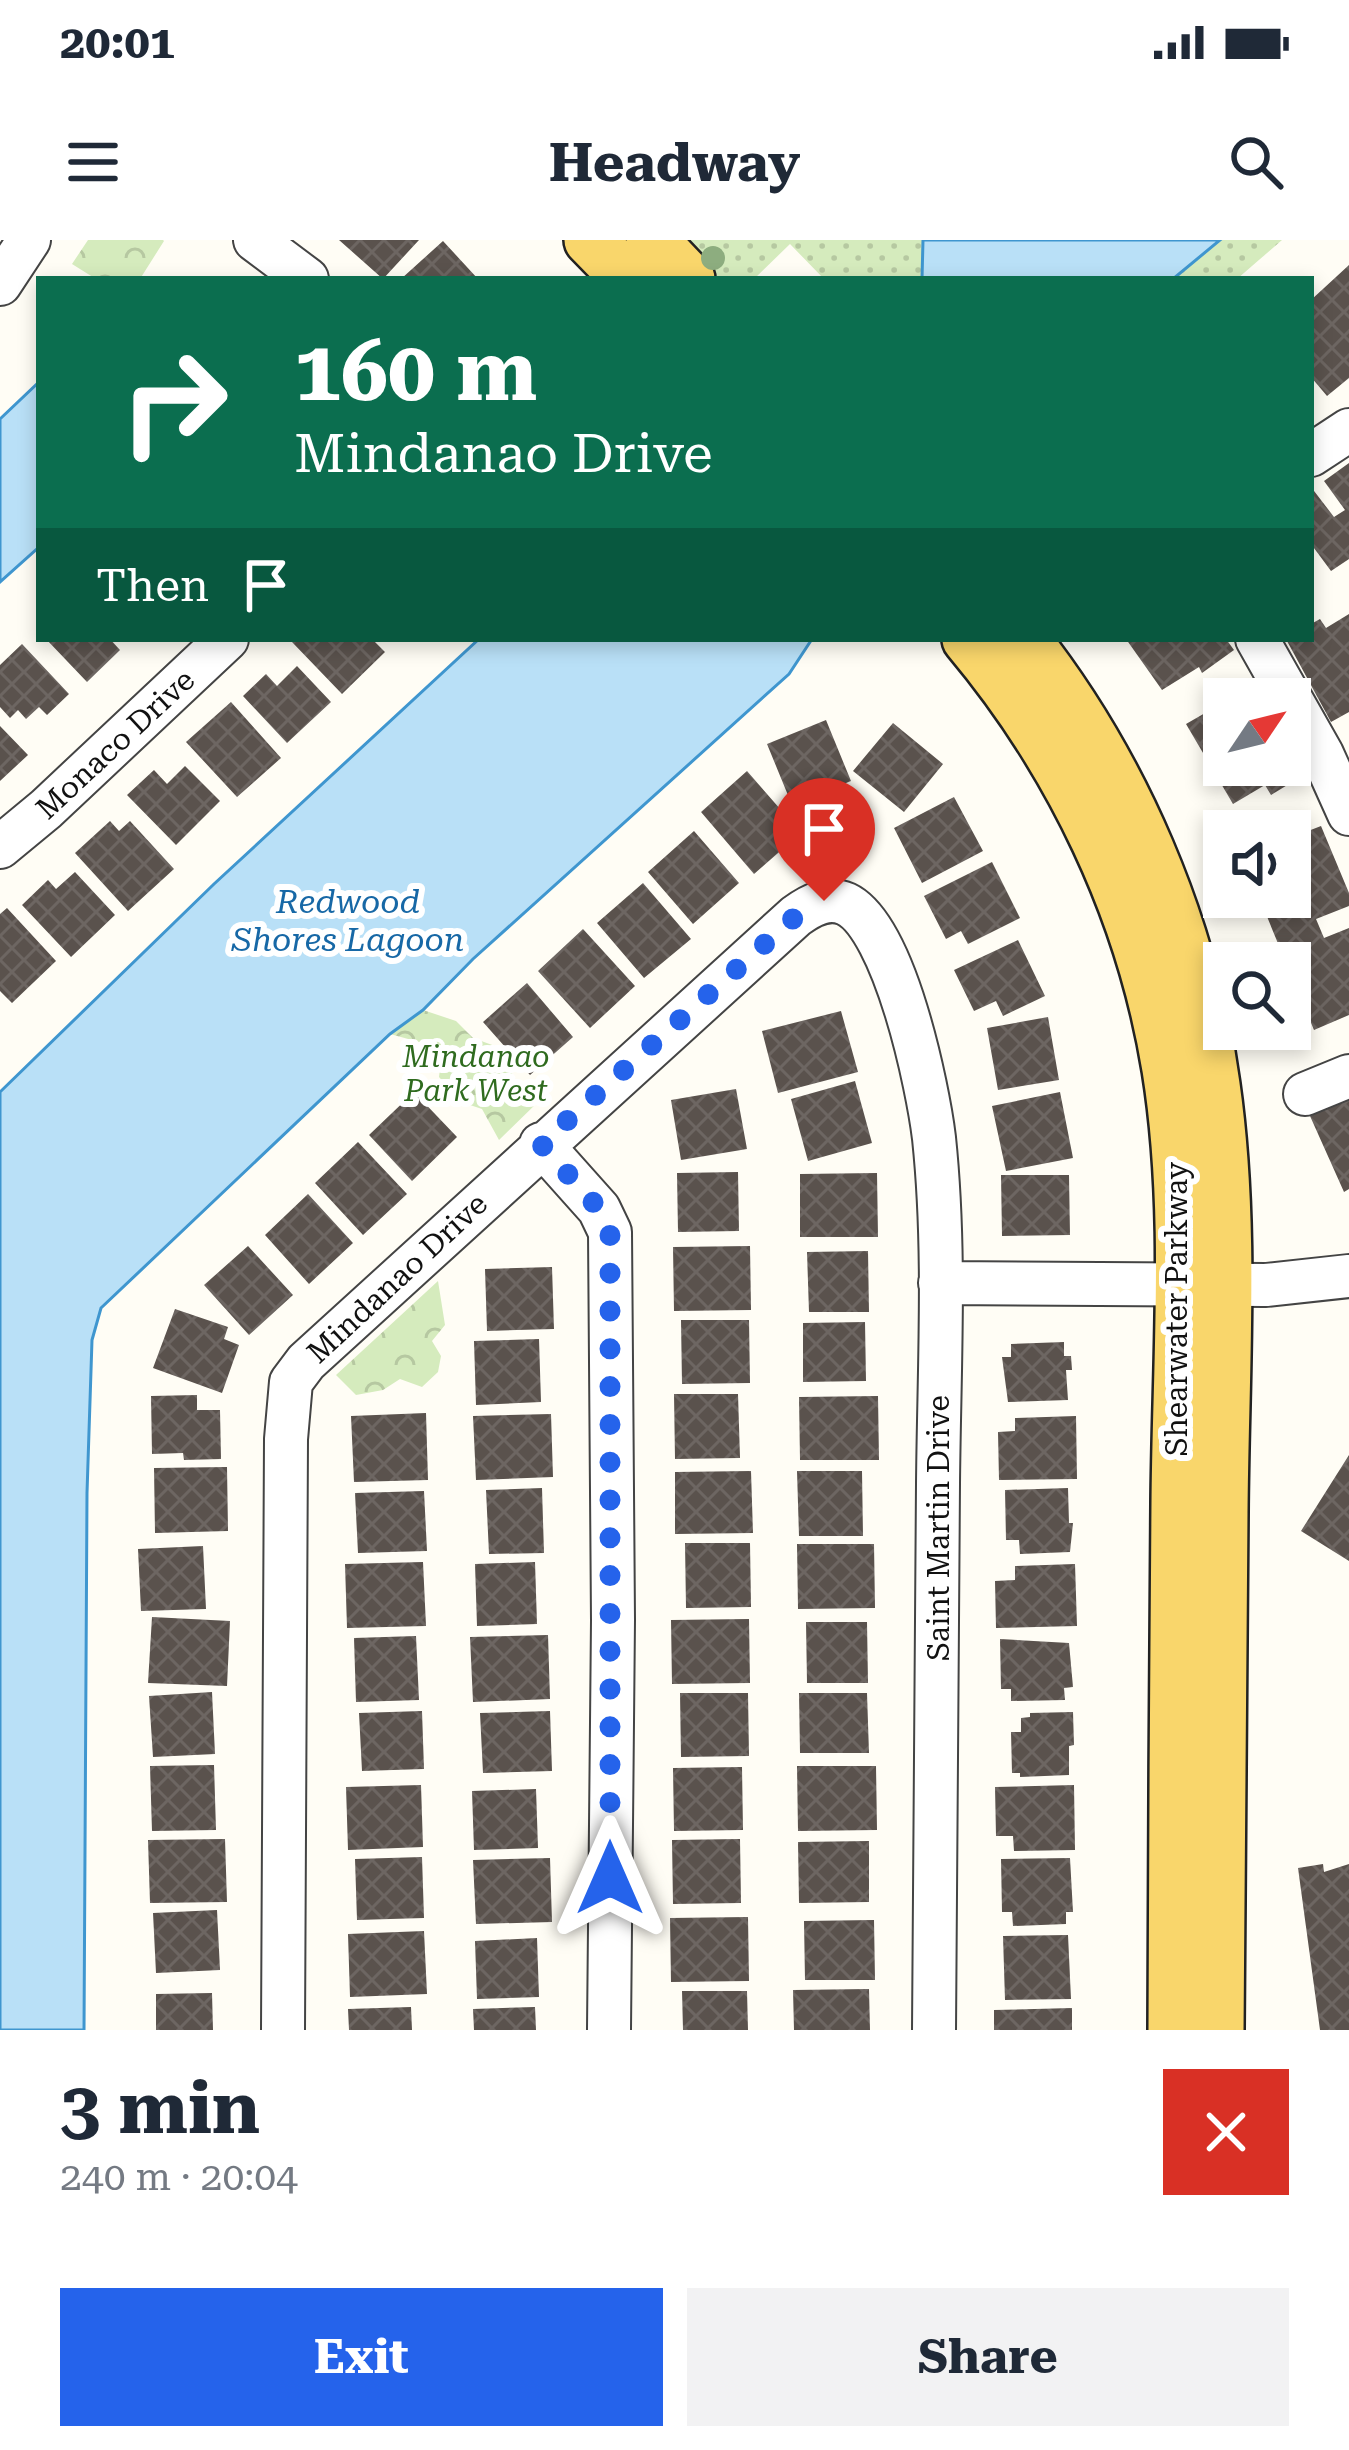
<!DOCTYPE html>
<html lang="en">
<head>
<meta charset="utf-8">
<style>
  :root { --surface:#fff; --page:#f2f2f3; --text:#1f2937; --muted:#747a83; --accent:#2563eb }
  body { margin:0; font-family:"Roboto Serif",serif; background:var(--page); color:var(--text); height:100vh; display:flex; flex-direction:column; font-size:45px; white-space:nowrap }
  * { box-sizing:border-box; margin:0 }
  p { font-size:39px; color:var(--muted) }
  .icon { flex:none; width:66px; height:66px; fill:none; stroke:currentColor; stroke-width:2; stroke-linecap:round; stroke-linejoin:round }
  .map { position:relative; height:1790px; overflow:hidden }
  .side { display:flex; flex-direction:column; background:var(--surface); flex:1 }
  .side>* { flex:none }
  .top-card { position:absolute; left:36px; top:36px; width:1278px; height:366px; border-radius:0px; box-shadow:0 6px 18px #0003; background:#0b6e4f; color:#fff; overflow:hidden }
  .needle { width:78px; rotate:55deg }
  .tools { position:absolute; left:1203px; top:438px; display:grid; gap:24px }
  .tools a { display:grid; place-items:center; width:108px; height:108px; border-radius:0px; background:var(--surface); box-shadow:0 6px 18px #0003; font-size:60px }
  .pin { position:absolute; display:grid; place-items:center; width:102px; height:102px; color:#fff; margin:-123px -51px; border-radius:50% 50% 50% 0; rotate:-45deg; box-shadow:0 0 12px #0007 }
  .pin .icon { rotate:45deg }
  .me { position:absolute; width:132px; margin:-66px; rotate:0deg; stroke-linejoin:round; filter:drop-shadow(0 0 9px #0008) }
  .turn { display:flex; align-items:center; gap:42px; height:252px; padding:0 60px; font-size:54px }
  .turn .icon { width:156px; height:156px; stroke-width:2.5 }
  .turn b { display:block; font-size:84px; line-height:102px }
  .then { display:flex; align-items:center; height:114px; padding:0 60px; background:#0003; gap:24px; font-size:45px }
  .round { display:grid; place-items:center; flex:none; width:126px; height:126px; border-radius:0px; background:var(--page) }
  .headline { display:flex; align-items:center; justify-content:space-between; height:204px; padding:0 60px }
  h1 { font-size:72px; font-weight:700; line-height:90px }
  .button { display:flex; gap:24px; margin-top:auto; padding:24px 60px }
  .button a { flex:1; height:138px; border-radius:0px; background:var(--accent); color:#fff; font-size:48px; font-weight:700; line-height:138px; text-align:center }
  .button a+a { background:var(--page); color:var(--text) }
  .status { display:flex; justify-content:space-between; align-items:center; height:84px; padding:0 60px; background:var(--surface); direction:ltr }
  .status svg { height:33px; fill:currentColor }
  header { display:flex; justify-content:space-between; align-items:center; height:156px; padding:0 60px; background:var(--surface); font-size:54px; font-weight:700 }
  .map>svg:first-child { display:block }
</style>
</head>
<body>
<div class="status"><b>20:01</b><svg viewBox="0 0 49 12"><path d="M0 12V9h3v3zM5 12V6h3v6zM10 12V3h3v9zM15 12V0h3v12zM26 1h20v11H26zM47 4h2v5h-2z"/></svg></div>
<header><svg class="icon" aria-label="menu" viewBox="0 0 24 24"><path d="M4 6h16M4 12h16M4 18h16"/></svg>Headway<svg class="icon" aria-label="search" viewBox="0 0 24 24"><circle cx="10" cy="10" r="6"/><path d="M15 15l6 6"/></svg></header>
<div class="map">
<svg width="1349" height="1790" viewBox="0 0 1349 1790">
  <defs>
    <pattern id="grass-dots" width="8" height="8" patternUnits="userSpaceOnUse" patternTransform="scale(3)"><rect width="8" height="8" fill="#d5ebbd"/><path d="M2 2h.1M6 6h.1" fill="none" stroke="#b6c8a1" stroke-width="1.8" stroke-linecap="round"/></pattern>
    <pattern id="park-crowns" width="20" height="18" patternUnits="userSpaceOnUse" patternTransform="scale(3)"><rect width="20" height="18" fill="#d5ebbd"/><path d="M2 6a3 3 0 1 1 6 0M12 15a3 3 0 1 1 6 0" fill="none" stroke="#b6c8a1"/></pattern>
    <pattern id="building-cross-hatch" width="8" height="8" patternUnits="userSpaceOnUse" patternTransform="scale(3)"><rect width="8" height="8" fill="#5a524d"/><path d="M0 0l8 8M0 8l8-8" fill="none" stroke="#6d6662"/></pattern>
  </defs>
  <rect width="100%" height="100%" fill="#fffdf5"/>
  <path fill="url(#grass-dots)" d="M680,0H923L922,39H824L790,4L754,39H717Z
    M1220,0H1282L1237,39H1173Z"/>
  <path fill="url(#park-crowns)" d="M88,0H163L164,1L140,39H96L72,24Z
    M423,770L456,781L473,798L495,806L521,848L541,859L499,900L482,869L461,862L439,837L441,821L430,805L390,794Z
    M438,1041L445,1085L432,1101L441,1116L438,1132L422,1147L400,1139L383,1150L356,1155L336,1135Z"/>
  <path fill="#b9e0f7" stroke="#3f96cf" stroke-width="3" d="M923,0H1220L1173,39H922Z
    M39,142V307L0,342V179Z
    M479,399H812L789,434L473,719L423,770L390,794L101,1068L92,1100L87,1253L84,1790H0V852L214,644Z"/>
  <path fill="url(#building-cross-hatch)" d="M339,0H419L383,39Z
    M443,1L478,39H401Z
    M1349,25V138L1327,156L1311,137V60Z
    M1349,223V319L1331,331L1311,304V247L1334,277L1345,270L1324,241Z
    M1349,374V472L1331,482L1287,401L1311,399V384L1320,379L1326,388Z
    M46,399H110L120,410L87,442Z
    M296,399H372L385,412L342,454L292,402Z
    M1126,399H1226L1234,410L1202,433L1199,427L1162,450Z
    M22,404L69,454L47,475L39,467L26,479L18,470L10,478L0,467V425Z
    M297,426L331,462L287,503L243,456L266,434L277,446Z
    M231,462L281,518L237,557L186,502Z
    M1219,465L1224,474V525H1290V504L1307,533L1271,555L1265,545L1233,564L1186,484Z
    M826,480L851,541L792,565L767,504Z
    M893,483L943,524L904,572L853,531Z
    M0,486L28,515L0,541Z
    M185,526L220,561L176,605L127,555L154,530L167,544Z
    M747,531L801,593L754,634L701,572Z
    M954,557L983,611L922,643L894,588Z
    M110,581L119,591L130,581L174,629L128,671L75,613Z
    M1321,586L1349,653V666L1316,679L1324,698L1349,688V775L1314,790L1290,732V723H1286L1259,657H1290V598Z
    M694,591L739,643L693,684L648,632Z
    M992,622L1020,678L968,704L961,691L946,699L924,656Z
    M75,632L115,675L71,717L22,665L48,640L56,649Z
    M643,643L691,699L644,738L597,683Z
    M7,668L56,721L12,763L0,751V674Z
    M583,689L635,746L590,788L538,731Z
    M1018,700L1045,756L1003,776L996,761L974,771L954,730Z
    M527,743L573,797L530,835L483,782Z
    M841,771L858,832L778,853L762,791Z
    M1048,777L1059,840L998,850L987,788Z
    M855,841L872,903L808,921L791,859Z
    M736,849L747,909L681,920L671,860Z
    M414,852L457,897L412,941L369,895Z
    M1060,852L1073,918L1006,931L992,866Z
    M1349,859V949L1344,952L1310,876Z
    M358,902L407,954L363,995L315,943Z
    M738,932L739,991L678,992L677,933Z
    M877,933L878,997H800V934Z
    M1001,935H1069L1070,995L1002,996Z
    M308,954L353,1003L309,1044L265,995Z
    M248,1006L293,1055L249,1095L204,1045Z
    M750,1006L751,1070L674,1071L673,1007Z
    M868,1011L869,1072H809L807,1012Z
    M552,1027L554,1089L487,1091L485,1029Z
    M175,1069L228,1087L224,1099L239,1105L222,1153L153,1128Z
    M681,1080H749L750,1143L682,1144Z
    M865,1082L866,1141L803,1142V1083Z
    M539,1099L541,1162L476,1165L474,1101Z
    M1064,1102V1116H1071L1072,1130H1066L1068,1160L1008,1162L1002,1117H1011V1104Z
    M674,1154H738L740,1218L675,1219Z
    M197,1155V1170H220L221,1219L184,1220L183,1213L152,1214L151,1156Z
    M878,1156L879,1220H800L799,1157Z
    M426,1173L428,1240L354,1242L351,1176Z
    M551,1174L553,1237L476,1240L473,1176Z
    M1076,1176L1077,1239L999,1240L998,1192L1015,1191V1178Z
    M1349,1215V1321L1301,1291Z
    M227,1227L228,1291L155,1293L154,1228Z
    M751,1231L753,1293L675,1294V1232Z
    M797,1231H862L863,1296H799Z
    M542,1248L544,1313L489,1314L486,1250Z
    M1068,1248L1069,1283H1073L1070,1312L1020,1314L1019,1300H1006L1005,1250Z
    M424,1251L427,1311L358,1313L355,1253Z
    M685,1303H750L751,1367L686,1368Z
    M797,1304H874L875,1368L798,1369Z
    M203,1306L206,1369L141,1371L138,1309Z
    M423,1322L426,1386L347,1388L345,1324Z
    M535,1322L537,1384L477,1386L475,1324Z
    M1075,1324L1077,1386L996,1388L995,1341L1015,1340V1326Z
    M152,1377L230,1381L227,1446L148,1443Z
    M749,1379L750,1443L672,1444L671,1380Z
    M806,1382H867L868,1443H807Z
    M548,1395L550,1459L473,1462L470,1397Z
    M416,1396L419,1460L356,1462L354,1398Z
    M1000,1399L1069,1403L1073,1447L1064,1448L1065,1460L1011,1461V1449H1001Z
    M212,1452L215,1514L153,1517L149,1456Z
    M680,1453H748L749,1516L681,1517Z
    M799,1453H867L869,1513H800Z
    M422,1471L424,1529L362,1531L359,1473Z
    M550,1471L552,1531L483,1533L480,1473Z
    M1073,1472L1074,1505L1069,1506V1535L1020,1537V1533H1012L1011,1492H1021V1478L1030,1477V1473Z
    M214,1525L216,1590L152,1591L150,1526Z
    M797,1526H876L877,1590L798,1591Z
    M742,1527L743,1590L674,1591L673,1528Z
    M421,1545L423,1607L348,1610L346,1547Z
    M1074,1545L1075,1610L1014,1611L1013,1596H996L995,1547Z
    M536,1549L538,1608L474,1610L472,1551Z
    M225,1599L227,1662L150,1663L148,1600Z
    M740,1599L741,1663L673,1664L672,1600Z
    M869,1601V1662L799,1663L798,1602Z
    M422,1617L424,1678L357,1680L355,1619Z
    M550,1618L552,1682L476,1684L473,1620Z
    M1070,1618L1073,1672H1066V1684L1013,1686L1012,1672H1002L1001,1619Z
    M1323,1624L1324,1632L1349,1624V1790H1320L1298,1628Z
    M217,1670L220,1730L156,1733L153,1673Z
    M748,1677L749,1741L671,1742L670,1678Z
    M874,1680L875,1740H805L804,1681Z
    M424,1691L427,1754L350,1757L348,1694Z
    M1068,1695L1071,1759L1005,1760L1003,1696Z
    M537,1698L539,1757L477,1759L475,1701Z
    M869,1749L870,1790H794L793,1750Z
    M682,1751H747L748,1790H683Z
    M212,1753L213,1790H156V1754Z
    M411,1767L412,1790H349L348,1769Z
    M535,1767L536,1790H474L473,1769Z
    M1072,1768V1790H994V1770Z"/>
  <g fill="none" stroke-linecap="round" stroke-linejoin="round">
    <defs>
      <path id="minor" d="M255,0L307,39
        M0,44L29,0
        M1311,215L1349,190
        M1257,399L1322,514L1349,574
        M0,607L46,569L227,399
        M1305,854L1349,836
        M541,904L599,969L610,992L613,1380L609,1790
        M940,1043L1266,1045L1349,1036
        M283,1790L286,1199L291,1142L306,1122L796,676C811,665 828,656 846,664C895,687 928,848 934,898C946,1012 939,1129 938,1244C937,1426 936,1608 934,1790"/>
      <path id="major" d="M590,0L628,39
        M652,0L689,39
        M968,399C1071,522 1142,670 1168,829C1191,971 1178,1121 1177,1264C1175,1439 1175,1615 1174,1790
        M1024,399C1124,526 1192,685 1214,845C1234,985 1223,1131 1222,1272C1220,1445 1220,1617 1218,1790"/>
    </defs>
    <use href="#minor" stroke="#444" stroke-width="46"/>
    <use href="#major" stroke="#222" stroke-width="56"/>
    <use href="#minor" stroke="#fff" stroke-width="42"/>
    <use href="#major" stroke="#f9d66b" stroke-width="51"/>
  </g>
  <circle fill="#8dad7f" cx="713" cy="18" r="12"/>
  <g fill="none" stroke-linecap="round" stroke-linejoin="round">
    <path stroke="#2563eb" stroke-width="21" stroke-dasharray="0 37.8" d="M610,1638V992L599,969L541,904L796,676L824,661"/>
  </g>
  <g text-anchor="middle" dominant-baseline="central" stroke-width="12" stroke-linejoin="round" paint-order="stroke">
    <g font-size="30" fill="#111" stroke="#fff">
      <text transform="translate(115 504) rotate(-43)">Monaco Drive</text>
      <text transform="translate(397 1038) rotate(-43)">Mindanao Drive</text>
      <text transform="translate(1176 1069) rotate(-90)">Shearwater Parkway</text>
      <text transform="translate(938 1288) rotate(-90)">Saint Martin Drive</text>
    </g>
    <g font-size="30" font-style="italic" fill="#2f6b1f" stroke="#fff">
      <text x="476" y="816">Mindanao<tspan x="476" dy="34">Park West</tspan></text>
    </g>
    <g font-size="33" font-style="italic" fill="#1768a6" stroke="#fff">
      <text x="348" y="661">Redwood<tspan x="348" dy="38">Shores Lagoon</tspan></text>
    </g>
  </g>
</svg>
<div class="tools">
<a><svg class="needle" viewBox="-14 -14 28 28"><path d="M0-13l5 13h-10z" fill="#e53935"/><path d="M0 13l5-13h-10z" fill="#747a83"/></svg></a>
<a><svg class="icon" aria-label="sound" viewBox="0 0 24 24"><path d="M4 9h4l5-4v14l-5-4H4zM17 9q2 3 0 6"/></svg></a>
<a><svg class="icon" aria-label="search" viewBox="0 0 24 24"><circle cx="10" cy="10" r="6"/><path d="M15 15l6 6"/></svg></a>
</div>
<div class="pin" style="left:824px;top:661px;background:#d93025"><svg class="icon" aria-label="arrive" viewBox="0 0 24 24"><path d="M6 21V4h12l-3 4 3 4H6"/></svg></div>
<svg class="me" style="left:610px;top:1638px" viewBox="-20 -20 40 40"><path d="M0-17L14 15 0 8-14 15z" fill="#2563eb" stroke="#fff" stroke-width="4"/></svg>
<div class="top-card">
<div class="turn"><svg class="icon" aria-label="right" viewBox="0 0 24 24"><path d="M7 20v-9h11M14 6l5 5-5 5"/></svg><div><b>160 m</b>Mindanao Drive</div></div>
<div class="then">Then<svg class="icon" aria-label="arrive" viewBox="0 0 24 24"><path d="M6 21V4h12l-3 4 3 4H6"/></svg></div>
</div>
</div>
<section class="side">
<div class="headline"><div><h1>3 min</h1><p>240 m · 20:04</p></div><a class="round" style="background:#d93025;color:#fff"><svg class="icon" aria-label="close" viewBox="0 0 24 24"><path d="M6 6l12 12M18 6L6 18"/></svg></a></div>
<div class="button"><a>Exit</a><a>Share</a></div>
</section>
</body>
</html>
